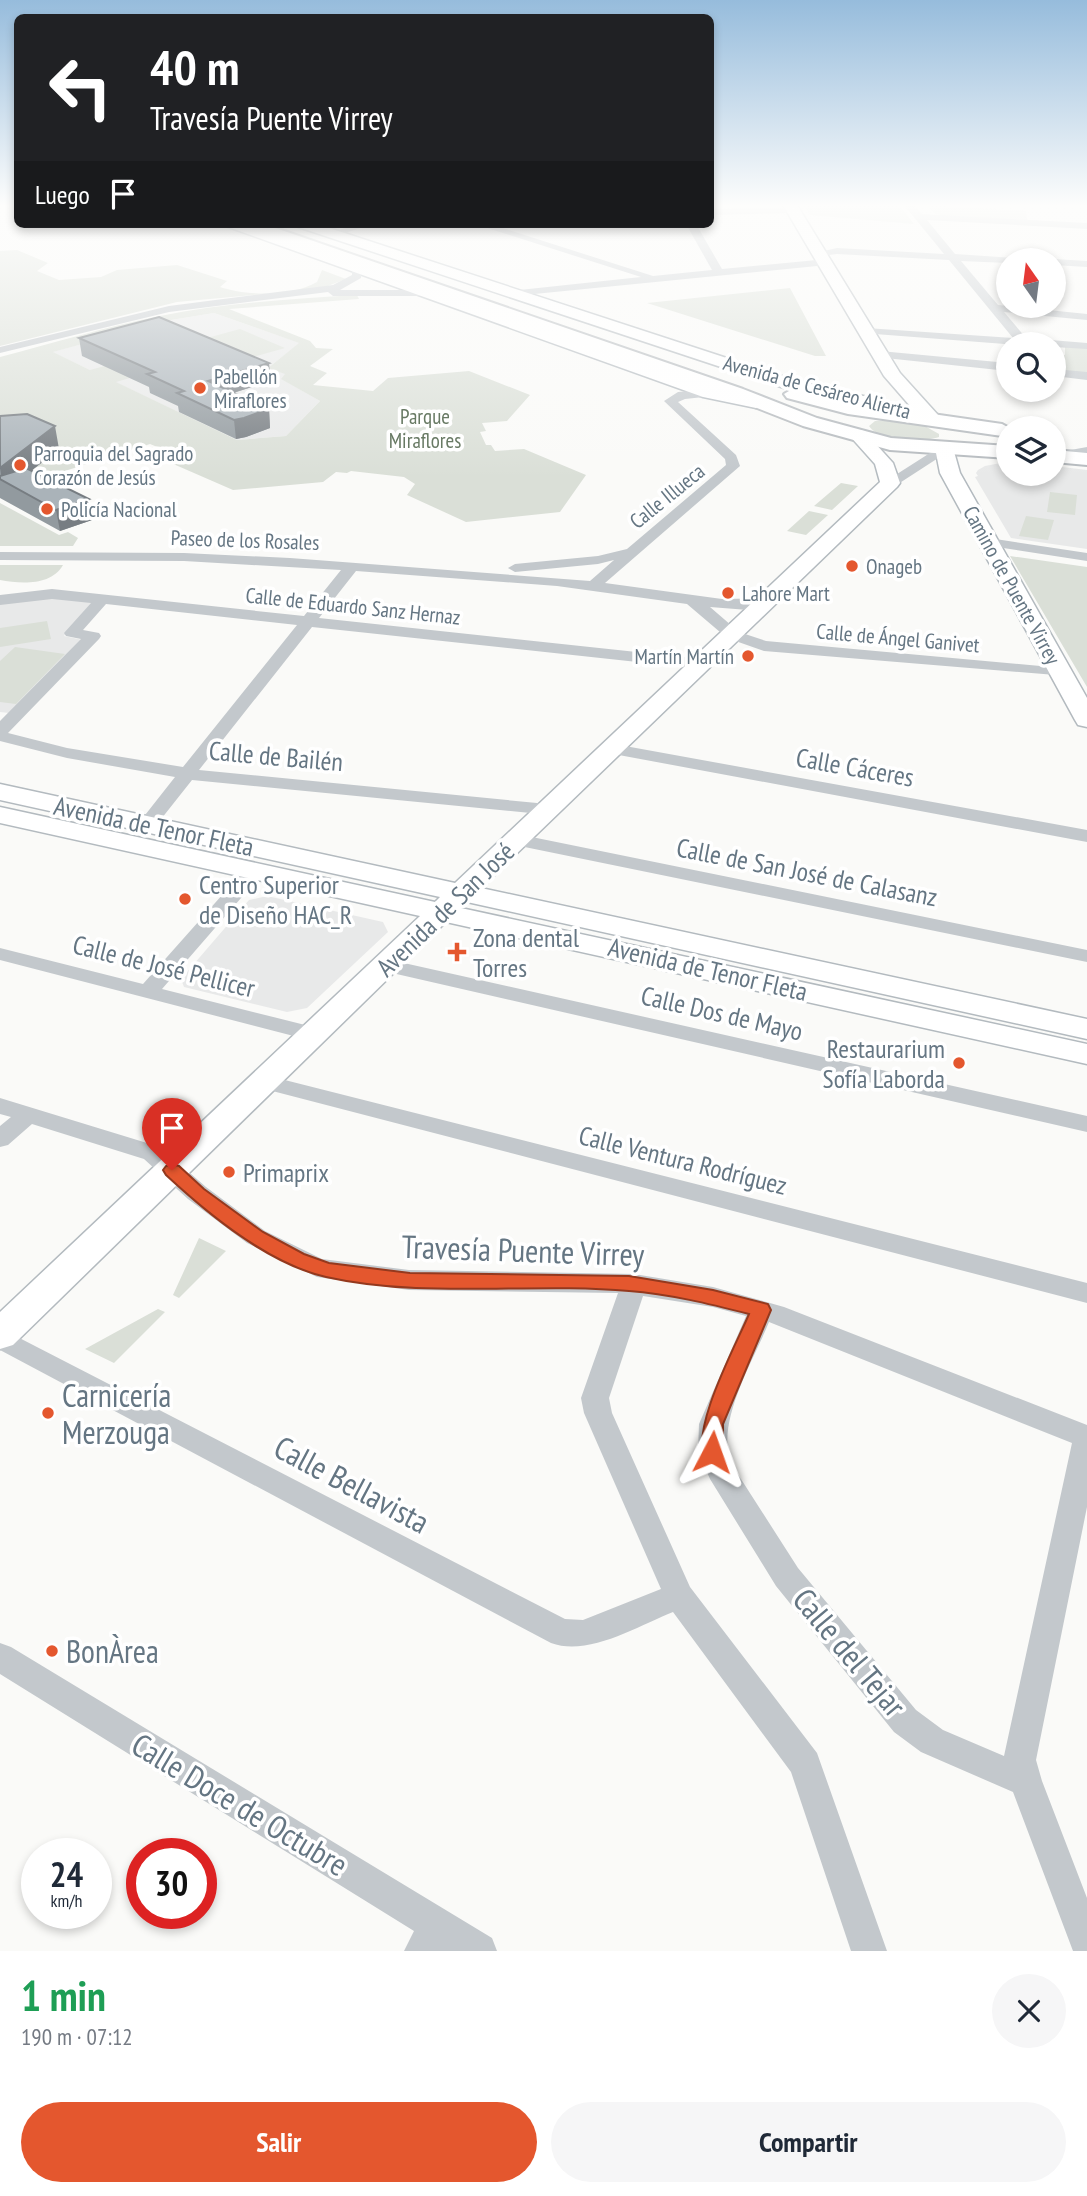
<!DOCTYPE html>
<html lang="es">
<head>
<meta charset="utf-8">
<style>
  :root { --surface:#fff; --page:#f6f6f7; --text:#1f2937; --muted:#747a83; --accent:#e4572e }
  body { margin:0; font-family:"PT Sans Narrow",sans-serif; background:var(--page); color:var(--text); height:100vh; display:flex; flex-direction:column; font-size:26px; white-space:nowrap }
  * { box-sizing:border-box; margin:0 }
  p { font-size:23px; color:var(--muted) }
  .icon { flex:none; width:38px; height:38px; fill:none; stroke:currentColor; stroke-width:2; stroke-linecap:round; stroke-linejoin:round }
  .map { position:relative; height:1951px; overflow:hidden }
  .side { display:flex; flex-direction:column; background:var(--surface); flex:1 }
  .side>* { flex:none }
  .banner { position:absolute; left:14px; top:14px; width:700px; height:214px; border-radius:10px; box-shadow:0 4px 10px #0003; background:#202124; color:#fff; overflow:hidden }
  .needle { width:46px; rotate:346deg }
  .controls { position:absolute; left:996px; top:248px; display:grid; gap:14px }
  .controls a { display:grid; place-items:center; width:70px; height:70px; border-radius:50%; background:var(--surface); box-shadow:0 4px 10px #0003; font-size:35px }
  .speed { position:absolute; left:21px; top:1838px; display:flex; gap:14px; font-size:35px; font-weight:700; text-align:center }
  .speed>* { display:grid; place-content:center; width:91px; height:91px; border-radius:50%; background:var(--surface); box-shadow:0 4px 10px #0003; line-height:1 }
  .speed small { font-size:18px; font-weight:400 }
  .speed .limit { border:10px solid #d22; background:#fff; color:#111 }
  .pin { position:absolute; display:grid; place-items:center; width:60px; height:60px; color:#fff; margin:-72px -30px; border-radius:50% 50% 50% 0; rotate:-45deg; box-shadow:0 0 7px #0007 }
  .pin .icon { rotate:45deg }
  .me { position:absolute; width:77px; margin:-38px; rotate:4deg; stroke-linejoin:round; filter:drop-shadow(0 0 5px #0008) }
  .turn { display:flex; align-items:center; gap:24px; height:147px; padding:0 21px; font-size:32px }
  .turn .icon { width:91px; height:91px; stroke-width:2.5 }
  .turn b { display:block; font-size:49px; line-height:60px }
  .then { display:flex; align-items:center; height:66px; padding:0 21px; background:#0003; gap:14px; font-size:26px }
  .round { display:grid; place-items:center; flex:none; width:74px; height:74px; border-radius:37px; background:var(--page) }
  .overview { display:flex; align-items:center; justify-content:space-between; height:119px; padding:0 21px }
  h1 { font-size:42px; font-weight:700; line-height:52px; color:#1e9e55 }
  .cta { display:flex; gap:14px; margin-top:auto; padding:14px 21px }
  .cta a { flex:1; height:80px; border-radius:42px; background:var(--accent); color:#fff; font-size:28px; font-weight:700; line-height:80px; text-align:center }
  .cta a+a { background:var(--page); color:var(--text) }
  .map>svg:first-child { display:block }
</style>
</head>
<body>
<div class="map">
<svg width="1087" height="1951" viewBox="0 0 1087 1951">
  <rect width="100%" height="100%" fill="#fafaf8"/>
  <path fill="#e8e9e9" d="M214,313L300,343L269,367L286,374L282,379L320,401L286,436L237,440L52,352L171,320Z
    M1006,462L1008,474H1054V466L1087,470V549L1011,538L975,477L978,476L976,473L978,470L985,466Z
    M49,597L92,602L64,636L83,640L9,713L0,712V603Z
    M267,896L383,922L388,932L307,1008L287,1012L184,987L181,979L249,900Z"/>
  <path fill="#dadfd7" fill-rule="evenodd" d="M803,205H899L914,224L810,215Z
    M927,205L1026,211L1027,220L943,216L934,213Z
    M17,250L48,263L37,271L59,280L101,277L117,270L177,265L227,281L220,287C247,296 291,297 317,282L322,270L346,279L320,289L177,302L0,346V251Z
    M790,288L826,356H815L647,303Z
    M357,295L359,299L229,309L310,341L316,348L333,349L310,366L327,373L313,385L373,391L388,378L469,371L530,395L507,421L482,423L486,431L480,432L486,445H491L495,451L524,449L586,475L560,512L466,522L407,495L415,484L404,477L351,471L347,473L336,472L323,482L233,490L171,463L182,457L150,444L49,476L0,481V357C53,343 106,327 160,316C225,303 291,299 357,295ZM214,313L299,343L268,368L285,374L281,379L320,401L286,436L237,440L116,382L216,353L236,362L285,348L240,329L90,370L53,352L171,320Z
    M1065,346L1087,348V376L1055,372L1059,355H1065Z
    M893,420L923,425L939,434V437C922,442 879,442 869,426L875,421Z
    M841,483L858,486L832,510L814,506Z
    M1050,492L1077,495L1075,515L1047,512Z
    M0,503L59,535L68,532L78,538L73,546H0Z
    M809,511L828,515L806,535L787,531Z
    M1026,516L1054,520L1048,540L1019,536Z
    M1010,556L1087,567V687Z
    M0,565H63C51,586 21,584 0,580Z
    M47,621L51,639L0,647V628Z
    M15,647L65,654L16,704L0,702V661Z
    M199,1238L226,1251L179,1298L173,1295Z
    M158,1309L165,1312L114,1363L85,1349Z"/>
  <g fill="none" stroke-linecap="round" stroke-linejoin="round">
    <defs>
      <path id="secondary" d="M783,205H797L900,373L938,415L941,419L938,423L932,424L869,406L784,388L298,227L296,224H317L794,380L911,407L884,376Z
        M220,224H240L713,389L762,399L765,403L756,408L703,397Z
        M858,430L864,431L893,463L900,483L897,487L481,888L1087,1019V1039L467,902L461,908L1087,1044V1064L446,922L13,1345L0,1349V1312L420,916L0,823V807L435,902L440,897L0,800V784L455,883L880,482L875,464L849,435Z
        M944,442L953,448L960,473L1087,698V727L1078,725L1075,720L940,473L935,448Z"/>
      <path id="primary" d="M241,224H264L743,389L817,418L891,438L1008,446V458L890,450L803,426L729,397L244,227Z
        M794,388L849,402L1002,424L1011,429H1008V435L1002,436L848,414L787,398L784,394Z
        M1054,450L1087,453V465L1054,462Z"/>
    </defs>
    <use href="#secondary" stroke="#b3babf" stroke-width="3"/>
    <use href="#primary" stroke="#b5babe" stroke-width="4"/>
    <path fill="#c3c8cc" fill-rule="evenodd" d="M904,205H914L922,214L1087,223V229L927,220L955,254L1030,259L1031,261H1008V263L961,261L998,305L1087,314V320L1004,312L1026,338L1087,343V349L1054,347V345H1018L862,333L860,331L866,328L1013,338L949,260L837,254L820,256L815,253L837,248L944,254Z
      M796,208V212L793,213L710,215V209Z
      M357,224H373L332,237L327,234Z
      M475,224H490L653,276L712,270L686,224H696L722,269L827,259L832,262L827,265L514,296L510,295V291L641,277Z
      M1054,259L1087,261V267L1054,265V261H1050Z
      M356,268L361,271V278L340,290H422L427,293L422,296H333L328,292L169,312L0,353V347L169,306L333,285L352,275V269Z
      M880,351L1008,363V371L876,357L874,355Z
      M1054,369L1087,372V380L1054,376Z
      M709,389L713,390V396L685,399L678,402L736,455L740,466L605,583L722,599L773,598L776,601L773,604L748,610L710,607L739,632L766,641L1062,668L1068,670L1070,673L1068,676L764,651L727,638L687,604L557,586L356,571L319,618L702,659L710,664L702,669L312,627L199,770L558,805L560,809L551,815L192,780L154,828L147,830L138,824L175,777L67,758L0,741V721L81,639L66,636L64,633L91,603L52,599L0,605V595L52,589L304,616L341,570L184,561L0,560V552L184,553L290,558L590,581L614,560L598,564L515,572L508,568L515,564L598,556L627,549L726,465L725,459L664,401L678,392ZM106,604L297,625L183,767L67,748L8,733L99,639L101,636L99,633L83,630Z
      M944,444L951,448L949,451L895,486L890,487L883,483Z
      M1087,447V455L1054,459V453Z
      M989,538L1087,553V561L984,545L982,542L984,539Z
      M614,744L1087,830V842L608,753L605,749Z
      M517,834L1087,950V962L510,844L508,840L510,836Z
      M254,865L264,871L261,875L162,989L321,1029L324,1034L321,1039L313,1041L0,960V948L143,984L247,867Z
      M386,959L1087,1116V1132L379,970L376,965L379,960Z
      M265,1075L1087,1283V1303L257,1087L254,1082L257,1077Z
      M0,1098L160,1147L206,1187L265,1231L322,1259L409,1270L634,1274L713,1287L784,1307L1087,1425V1507L1036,1760L1042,1781L1087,1898V1951H1073L1013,1792L921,1752L894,1732L776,1586L710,1479L698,1452L699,1424L746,1316L713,1307L643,1296L609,1398L612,1413L690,1587L817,1753L887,1951H851L791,1772L673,1612C638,1626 588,1657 551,1643L0,1350V1328L565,1619L583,1620L661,1589L584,1413L581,1398L618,1293L409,1290L317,1277L247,1243L188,1199L144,1159L32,1124L8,1145L0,1147V1126L11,1117L0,1114ZM769,1322L1072,1443L1004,1756L943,1730L916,1710L798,1568L732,1465C714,1424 753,1362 769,1322Z
      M0,1643L11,1647L492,1938L497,1951H404L414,1931L0,1674Z"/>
    <use href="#secondary" fill="#fff" fill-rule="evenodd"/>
    <use href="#primary" fill="#fff" fill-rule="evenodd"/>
  </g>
  <path fill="#929a9f" d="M79,338L271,381L233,393L269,409L270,428L246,437L236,439L179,412L178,406L150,393L149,387L82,356Z
    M0,416L59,449L32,470L89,499L92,520L60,531L0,498Z"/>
  <path fill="#777d82" d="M269,363L271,381L210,400L208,381Z
    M269,409L270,428L246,437L236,439L234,420Z
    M55,426L59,449L12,486L2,480L0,468Z
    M89,499L92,520L60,531L56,510Z"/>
  <path fill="#aab3b9" stroke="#777d82" stroke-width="2" d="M159,317L269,363L208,381L269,409L244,418L234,420L177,393L184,391L147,374L155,372L79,338Z
    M27,414L55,426L0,468V416Z
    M26,468L89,499L56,510L0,479V476Z"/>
  <linearGradient id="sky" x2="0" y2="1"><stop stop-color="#96bcdc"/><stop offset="0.43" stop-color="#fdfdfc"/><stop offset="1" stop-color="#fdfdfc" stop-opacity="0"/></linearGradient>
  <rect width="1087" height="478" fill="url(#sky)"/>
  <path fill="#e4572e" stroke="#94391e" stroke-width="2" d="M172,1164L179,1166L204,1189L263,1232L304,1254L329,1263L410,1273L629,1276L713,1290L768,1304L771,1310L723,1424V1452L720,1459L712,1461L705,1459C690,1429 736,1345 749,1314C710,1304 669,1294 629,1291C531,1282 423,1299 326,1277C268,1264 208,1214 166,1175L163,1170L166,1166Z"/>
  <g fill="#e4572e" stroke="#fff" stroke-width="2.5">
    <circle cx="200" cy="388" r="7"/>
    <circle cx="20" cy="465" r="7"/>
    <circle cx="47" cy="509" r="7"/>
    <circle cx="852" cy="566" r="7"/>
    <circle cx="728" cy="593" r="7"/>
    <circle cx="748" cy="656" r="7"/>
    <circle cx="185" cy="899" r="7"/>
    <path d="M453.5 941.5h7v7h7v7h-7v7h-7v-7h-7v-7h7z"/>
    <circle cx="959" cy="1063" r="7"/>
    <circle cx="229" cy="1172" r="7"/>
    <circle cx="48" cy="1413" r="7"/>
    <circle cx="52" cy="1651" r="7"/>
  </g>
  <g text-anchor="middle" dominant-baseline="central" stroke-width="7" stroke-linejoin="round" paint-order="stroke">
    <g font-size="21" fill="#657683" stroke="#fff" text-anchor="start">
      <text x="214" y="376">Pabellón<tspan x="214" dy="24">Miraflores</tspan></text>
      <text x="34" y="453">Parroquia del Sagrado<tspan x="34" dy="24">Corazón de Jesús</tspan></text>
      <text x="61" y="509">Policía Nacional</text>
      <text x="866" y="566">Onageb</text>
      <text x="742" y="593">Lahore Mart</text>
      <text x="734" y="656" text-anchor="end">Martín Martín</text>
    </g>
    <g font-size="21" fill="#657683" stroke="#fff">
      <text transform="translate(817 387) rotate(15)">Avenida de Cesáreo Alierta</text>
      <text transform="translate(667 496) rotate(-39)">Calle Illueca</text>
      <text transform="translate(245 540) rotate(2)">Paseo de los Rosales</text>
      <text transform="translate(1012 585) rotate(61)">Camino de Puente Virrey</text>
      <text transform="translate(353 606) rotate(6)">Calle de Eduardo Sanz Hernaz</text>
      <text transform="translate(898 638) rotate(5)">Calle de Ángel Ganivet</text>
    </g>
    <g font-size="21" fill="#687a64" stroke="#fff">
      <text x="425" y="416">Parque<tspan x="425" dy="24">Miraflores</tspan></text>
    </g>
    <g font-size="26" fill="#657683" stroke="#fff">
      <text transform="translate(276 756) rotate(5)">Calle de Bailén</text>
      <text transform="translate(855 767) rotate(10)">Calle Cáceres</text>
      <text transform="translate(154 826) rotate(12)">Avenida de Tenor Fleta</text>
      <text transform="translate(807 872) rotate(11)">Calle de San José de Calasanz</text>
      <text transform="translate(445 909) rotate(-44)">Avenida de San José</text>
      <text transform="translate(164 966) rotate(14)">Calle de José Pellicer</text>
      <text transform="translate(708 969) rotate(13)">Avenida de Tenor Fleta</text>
      <text transform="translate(722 1013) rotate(13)">Calle Dos de Mayo</text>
      <text transform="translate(683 1160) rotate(14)">Calle Ventura Rodríguez</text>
    </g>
    <g font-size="26" fill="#657683" stroke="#fff" text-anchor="start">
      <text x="199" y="884">Centro Superior<tspan x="199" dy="30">de Diseño HAC_R</tspan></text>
      <text x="473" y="937">Zona dental<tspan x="473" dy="30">Torres</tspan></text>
      <text x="945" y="1048" text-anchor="end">Restaurarium<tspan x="945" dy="30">Sofía Laborda</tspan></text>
      <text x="243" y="1172">Primaprix</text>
    </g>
    <g font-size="32" fill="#657683" stroke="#fff">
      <text transform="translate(523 1250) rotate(2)">Travesía Puente Virrey</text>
      <text transform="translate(352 1484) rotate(28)">Calle Bellavista</text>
      <text transform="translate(850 1652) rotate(50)">Calle del Tejar</text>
      <text transform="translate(240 1804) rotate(31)">Calle Doce de Octubre</text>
    </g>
    <g font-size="32" fill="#657683" stroke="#fff" text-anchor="start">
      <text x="62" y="1395">Carnicería<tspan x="62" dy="37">Merzouga</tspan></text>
      <text x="66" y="1651">BonÀrea</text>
    </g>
  </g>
</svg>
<div class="controls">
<a><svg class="needle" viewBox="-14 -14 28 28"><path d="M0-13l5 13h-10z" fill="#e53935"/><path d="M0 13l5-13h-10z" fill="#747a83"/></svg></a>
<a><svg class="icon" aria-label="search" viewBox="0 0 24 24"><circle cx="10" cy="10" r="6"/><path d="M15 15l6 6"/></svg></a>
<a><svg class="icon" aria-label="layers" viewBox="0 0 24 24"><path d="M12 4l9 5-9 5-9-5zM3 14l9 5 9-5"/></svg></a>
</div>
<div class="speed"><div>24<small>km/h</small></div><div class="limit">30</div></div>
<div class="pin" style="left:172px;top:1170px;background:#d93025"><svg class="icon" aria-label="arrive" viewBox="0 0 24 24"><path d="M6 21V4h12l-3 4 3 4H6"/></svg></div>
<svg class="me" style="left:712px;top:1452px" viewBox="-20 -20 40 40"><path d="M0-17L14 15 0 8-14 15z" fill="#e4572e" stroke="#fff" stroke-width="4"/></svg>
<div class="banner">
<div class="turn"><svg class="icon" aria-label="left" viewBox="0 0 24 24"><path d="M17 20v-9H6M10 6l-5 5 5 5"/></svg><div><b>40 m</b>Travesía Puente Virrey</div></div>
<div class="then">Luego<svg class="icon" aria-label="arrive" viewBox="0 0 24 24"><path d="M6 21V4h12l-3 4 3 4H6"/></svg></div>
</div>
</div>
<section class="side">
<div class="overview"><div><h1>1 min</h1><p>190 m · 07:12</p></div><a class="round"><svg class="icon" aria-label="close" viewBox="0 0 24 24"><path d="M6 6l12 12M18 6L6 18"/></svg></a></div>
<div class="cta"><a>Salir</a><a>Compartir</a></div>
</section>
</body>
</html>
